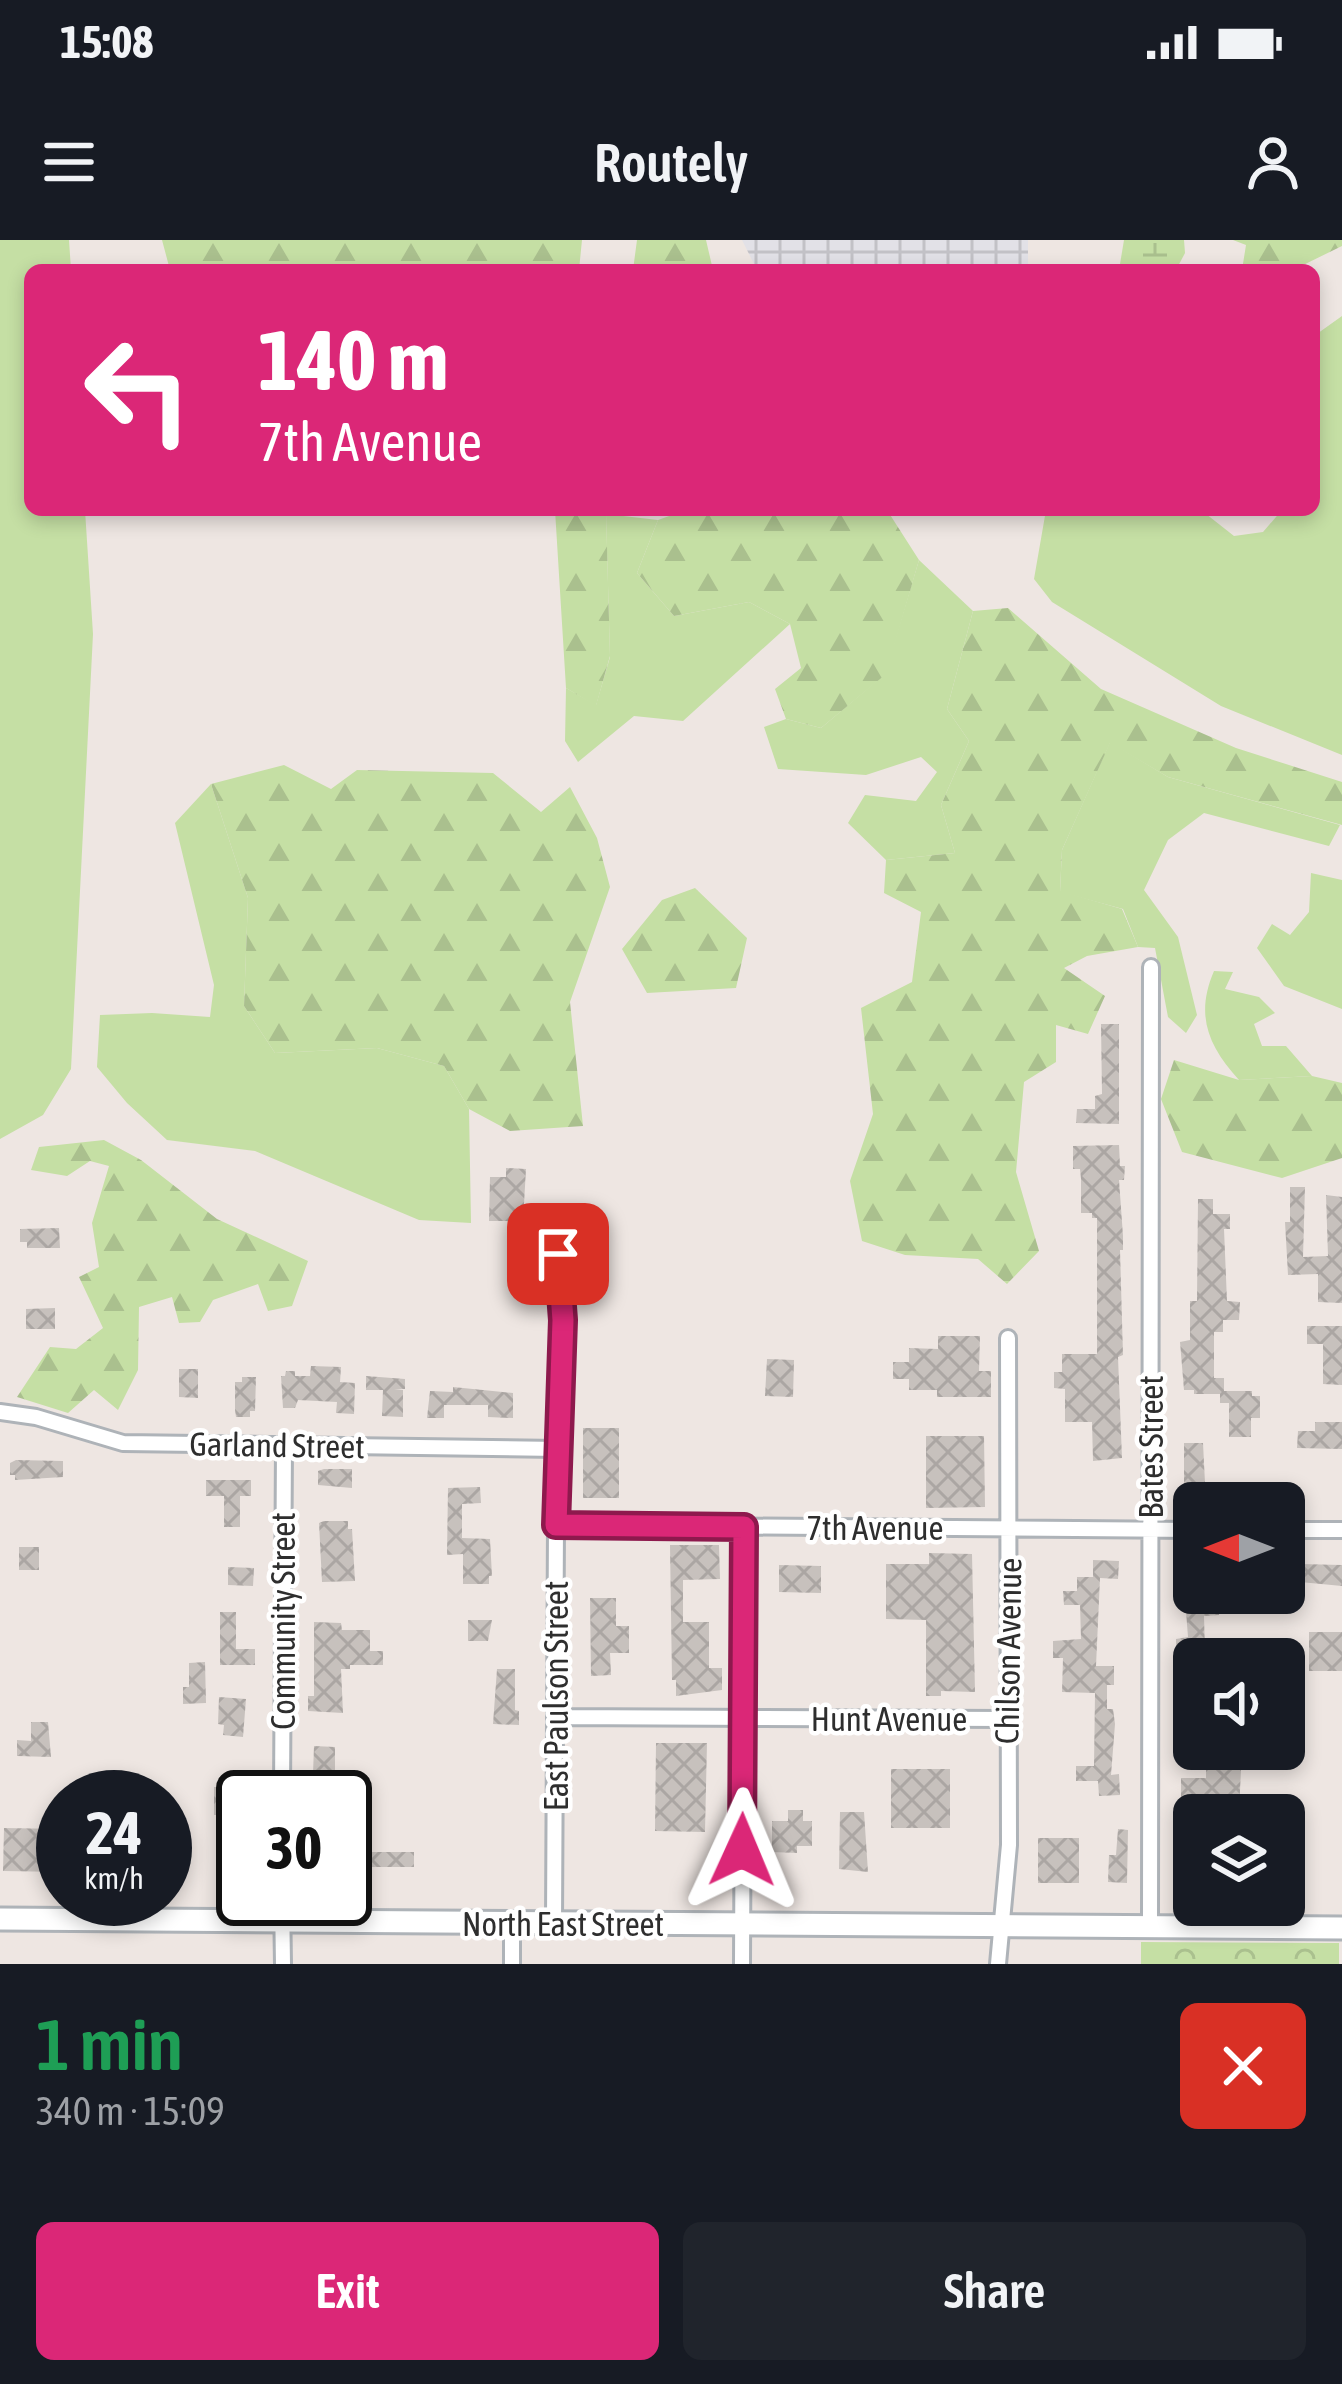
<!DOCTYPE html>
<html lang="en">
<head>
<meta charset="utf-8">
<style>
  :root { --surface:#171b24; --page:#20242c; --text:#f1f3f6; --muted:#9ea1a6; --accent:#db2777 }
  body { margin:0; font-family:"Asap Condensed",sans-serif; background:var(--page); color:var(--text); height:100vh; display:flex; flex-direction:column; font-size:45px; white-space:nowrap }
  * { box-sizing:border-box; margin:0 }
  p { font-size:39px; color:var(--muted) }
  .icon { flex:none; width:66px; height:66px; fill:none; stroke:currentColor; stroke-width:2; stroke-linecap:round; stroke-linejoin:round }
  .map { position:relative; height:1724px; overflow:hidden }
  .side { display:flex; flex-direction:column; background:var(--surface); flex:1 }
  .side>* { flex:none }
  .banner { position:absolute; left:24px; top:24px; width:1296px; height:252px; border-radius:18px; box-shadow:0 6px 18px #0003; background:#db2777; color:#fff; overflow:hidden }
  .needle { width:78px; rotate:270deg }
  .fabs { position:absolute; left:1173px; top:1242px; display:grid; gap:24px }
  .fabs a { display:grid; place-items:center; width:132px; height:132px; border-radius:18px; background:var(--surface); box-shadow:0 6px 18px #0003; font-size:60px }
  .speed { position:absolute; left:36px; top:1530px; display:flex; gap:24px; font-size:60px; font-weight:700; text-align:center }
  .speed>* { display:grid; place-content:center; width:156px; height:156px; border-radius:50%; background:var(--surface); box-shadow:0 6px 18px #0003; line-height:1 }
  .speed small { font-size:30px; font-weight:400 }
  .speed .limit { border:6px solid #111; border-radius:18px; background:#fff; color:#111 }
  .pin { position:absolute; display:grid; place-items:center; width:102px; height:102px; color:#fff; margin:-51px; border-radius:24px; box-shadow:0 6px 18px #0006 }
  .me { position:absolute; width:132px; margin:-66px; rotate:1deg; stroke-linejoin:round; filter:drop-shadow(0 0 9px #0008) }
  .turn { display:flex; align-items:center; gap:42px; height:252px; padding:0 36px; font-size:54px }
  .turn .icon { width:156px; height:156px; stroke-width:2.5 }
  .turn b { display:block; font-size:84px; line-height:102px }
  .round { display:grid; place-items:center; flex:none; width:126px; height:126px; border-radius:18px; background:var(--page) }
  .headline { display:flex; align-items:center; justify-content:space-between; height:204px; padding:0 36px }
  h1 { font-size:72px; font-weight:600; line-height:90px; color:#1e9e55 }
  .action { display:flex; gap:24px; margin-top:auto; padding:24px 36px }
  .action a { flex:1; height:138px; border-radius:18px; background:var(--accent); color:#fff; font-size:48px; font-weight:600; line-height:138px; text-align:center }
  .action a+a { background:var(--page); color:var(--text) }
  .status { display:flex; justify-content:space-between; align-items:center; height:84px; padding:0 60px; background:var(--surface); direction:ltr }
  .status svg { height:33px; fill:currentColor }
  header { display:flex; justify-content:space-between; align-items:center; height:156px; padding:0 36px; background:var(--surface); font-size:54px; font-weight:600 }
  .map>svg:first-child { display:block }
</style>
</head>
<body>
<div class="status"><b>15:08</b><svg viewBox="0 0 49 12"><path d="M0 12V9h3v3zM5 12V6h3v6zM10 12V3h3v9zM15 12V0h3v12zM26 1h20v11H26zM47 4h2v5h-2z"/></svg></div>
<header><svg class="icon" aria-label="menu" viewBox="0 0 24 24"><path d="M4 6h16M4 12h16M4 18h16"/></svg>Routely<svg class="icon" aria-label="person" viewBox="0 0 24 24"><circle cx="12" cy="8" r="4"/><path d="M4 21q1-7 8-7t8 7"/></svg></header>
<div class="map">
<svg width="1342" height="1724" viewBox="0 0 1342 1724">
  <defs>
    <pattern id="industrial-grid" width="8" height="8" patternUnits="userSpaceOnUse" patternTransform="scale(3)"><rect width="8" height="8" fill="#e2e1e7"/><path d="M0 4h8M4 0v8" fill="none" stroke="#c2c1c6"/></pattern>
    <pattern id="forest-firs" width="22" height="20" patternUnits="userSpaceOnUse" patternTransform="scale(3)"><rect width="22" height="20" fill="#c5dfa4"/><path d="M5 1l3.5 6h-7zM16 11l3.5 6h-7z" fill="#aac08e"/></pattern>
    <pattern id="wetland-marsh" width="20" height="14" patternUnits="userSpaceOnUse" patternTransform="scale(3)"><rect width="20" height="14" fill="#c5dfa4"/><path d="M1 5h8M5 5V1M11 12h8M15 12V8" fill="none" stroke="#aac08e"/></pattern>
    <pattern id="park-crowns" width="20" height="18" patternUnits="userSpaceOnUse" patternTransform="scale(3)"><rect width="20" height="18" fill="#c5dfa4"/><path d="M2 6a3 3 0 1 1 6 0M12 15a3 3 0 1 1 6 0" fill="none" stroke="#aac08e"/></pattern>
    <pattern id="building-cross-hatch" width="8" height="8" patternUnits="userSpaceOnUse" patternTransform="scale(3)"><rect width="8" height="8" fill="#c7c1bd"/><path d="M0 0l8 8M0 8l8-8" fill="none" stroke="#aba6a3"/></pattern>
  </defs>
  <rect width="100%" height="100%" fill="#eee6e2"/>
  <path fill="url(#industrial-grid)" d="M742,0H1028V30H757Z"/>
  <path fill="#c5dfa4" d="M0,0H69L71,30H30V270H85L93,394L71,829L43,875L0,899Z
    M1342,76V515L1221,466L1052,362L1034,339L1046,270H1201L1234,296L1263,292L1282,270H1314V96Z
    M606,274L658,280L637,333L674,376L749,362L790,384L683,481L634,476L578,522L565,501L566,448L596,465L610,417Z
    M919,320L973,371L947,469L969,501L941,565L955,613L886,620L848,583L865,555L916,561L937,532L921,517L866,535L778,529L764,487L786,479L821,488L885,434Z
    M1110,502L1168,537L1340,585L1329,606L1204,573L1168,600L1144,650L1178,697L1197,775L1186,793L1168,777L1155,708L1138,707L1123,669L1060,652L1062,610Z
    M211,544L248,658L244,766L275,813L377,808L444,826L469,869L471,983L419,980L255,911L167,900L127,863L97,827L100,775L152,773L210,777L214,745L175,583Z
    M1311,633L1342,640V769L1284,746L1257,708L1272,684L1290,695L1309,672Z
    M1214,731L1233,732L1225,749L1259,757L1275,773L1254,784L1262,806H1286L1312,836L1239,840C1208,806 1195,775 1214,731Z"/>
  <path fill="url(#forest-firs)" d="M162,0H582L579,30H170Z
    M637,0H706L713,30H633Z
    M1233,0H1342V6L1293,30H1242L1246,5Z
    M555,270H606L610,416L596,466L566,448Z
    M686,270H887L919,320L886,434L821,488L786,479L775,449L801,428L790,384L749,362L674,376L637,333L658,280Z
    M1008,368L1101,449L1236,508L1342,542V585L1168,537L1110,503L1062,610L1060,651L1122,669L1138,707L1087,716L1064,728L1105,756L1088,794L1056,785V822L1024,842L1016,932L1039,1011L1007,1044L978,1019L905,1015L862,1001L850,941L873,874L861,768L912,742L921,672L884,653L886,620L955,613L941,565L969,501L947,469L973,371Z
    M284,525L331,549L357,530L493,533L541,572L570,547L597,598L610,647L570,762L583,886L510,891L469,869L444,826L377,808L275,813L244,766L248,658L211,544Z
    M695,648L747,698L736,748L647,753L622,709L662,660Z
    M1174,820L1239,840L1312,836L1342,843V918L1282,938L1182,912L1161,859Z
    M104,900L141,920L217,979L308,1021L292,1066L268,1071L258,1044L213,1060L200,1082L179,1083L172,1057L139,1067L138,1130L118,1170L94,1150L68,1173L17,1157L50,1107L76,1109L103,1088L79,1037L99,1027L92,983L109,926L90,921L67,936L31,930L39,907Z"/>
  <path fill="url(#wetland-marsh)" d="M1124,0H1184L1185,13L1176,30H1119Z"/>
  <path fill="url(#park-crowns)" d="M1141,1702L1339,1703V1724H1141Z"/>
  <path fill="url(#building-cross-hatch)" d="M1101,784H1119V884L1076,883L1077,869H1095V856L1102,854Z
    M1119,905L1120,926H1125L1124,940H1119L1123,996V1010H1120L1123,1115L1118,1117L1122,1218L1093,1221L1092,1182H1065V1149L1054,1148V1132H1062V1114H1097V978H1092V973H1081V939L1080,929H1073V906Z
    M506,928L526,929L523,981H489L490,937H506Z
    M1290,947H1305L1303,1017L1328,1016L1326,955L1342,957V1063L1318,1062V1034L1288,1035L1285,982H1290Z
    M1198,959H1213V974H1230V989H1224L1227,1061L1240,1062L1239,1080H1223V1092H1214V1138H1224V1151H1252V1156H1260V1178H1251V1197H1229V1163H1220V1154H1194V1150H1184L1180,1102L1190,1100V1061H1197Z
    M59,988L60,1008H27V1002H20V989Z
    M55,1068V1089H26V1069Z
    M1307,1086H1342V1145L1323,1144V1104H1307Z
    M938,1096H980L979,1131H991V1157H937V1150H909V1139H893V1122H909V1108L938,1109Z
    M767,1119L794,1120L793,1157L765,1156Z
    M311,1126L341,1127L340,1142L355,1143L354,1174L336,1173L337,1162L298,1160L295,1168H283L281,1136H285L286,1131H295V1136H310Z
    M179,1129H198V1158L179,1157Z
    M366,1136L405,1139V1149H394L403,1150V1177L382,1176L383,1150H366Z
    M242,1137H256L255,1171H250V1177H236L235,1170V1142H242Z
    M453,1147L513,1153V1178L488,1177V1165H444V1178H427L430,1151L453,1152Z
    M1315,1182H1342V1209L1297,1208L1298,1191H1315Z
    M583,1188H619V1258H583Z
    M926,1196H984L985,1267L926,1268Z
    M1184,1203H1203L1206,1263L1179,1264V1246H1184Z
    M16,1220L63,1221V1237L15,1240V1235H10V1223Z
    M324,1229H352V1248L318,1245V1231Z
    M206,1240H251V1256H240V1287H224V1256H206Z
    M480,1247L481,1263L462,1264V1298L490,1299L492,1336H489V1344H463V1314L447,1315L448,1248Z
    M324,1281H348V1289H352L355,1341L322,1342L319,1283Z
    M670,1305H719L720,1339L683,1340V1382H709V1428H722V1450L676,1456V1440H672Z
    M19,1307H39V1330H19Z
    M929,1313L972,1314L975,1452L941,1451V1456H926V1380L886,1379V1324H929Z
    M1093,1320L1119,1321L1118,1339L1100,1338L1096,1426H1114V1445H1107V1469H1113L1115,1484L1111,1535L1119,1534L1120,1555L1099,1556L1098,1541H1076V1526H1094L1095,1453L1062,1452L1063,1418H1053V1401L1081,1399L1080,1365H1064L1063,1351H1077V1337H1093Z
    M1300,1324L1342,1325V1346L1300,1342Z
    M779,1325L821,1326V1353L779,1352Z
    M228,1327L254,1328L253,1346L228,1345Z
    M1227,1353H1241V1369H1219V1375L1204,1376L1205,1412L1176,1414V1399L1188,1397L1185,1358L1227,1357Z
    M590,1358H616V1386H629V1413H610L611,1435L591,1436Z
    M220,1372H236V1409H255V1425H220Z
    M468,1380H492L488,1401H468Z
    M314,1382L341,1383L342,1390H370V1411H383V1425H350V1429H341L343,1473L308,1471V1456H314Z
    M1309,1392H1342V1431H1309Z
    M205,1422L206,1463L183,1464V1447H189V1423Z
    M497,1429H515V1470L519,1471V1485L493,1484Z
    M219,1457L246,1459L243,1497L223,1495L224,1485L218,1484Z
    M31,1482H48L51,1517L17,1516V1500L31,1501Z
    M656,1503H707L705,1592L655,1591Z
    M314,1506L335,1507V1533L313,1534Z
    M1206,1510H1242L1239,1571H1225V1558L1181,1557V1538H1206Z
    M891,1529H950V1588H891Z
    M214,1547H243V1563H227V1575H214Z
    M788,1570H803V1581H812V1606H797V1613L772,1612V1581H788Z
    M840,1572H864L868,1632L839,1629Z
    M4,1588L63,1589V1632L3,1631Z
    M1118,1589L1128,1590L1127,1643L1108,1642L1109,1615H1116Z
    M227,1594H243V1633H226Z
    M1038,1598H1079V1643H1038Z
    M366,1612H414V1627H366Z"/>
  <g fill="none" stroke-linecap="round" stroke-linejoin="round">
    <defs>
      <path id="street" d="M0,1172L36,1177L123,1203L558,1209
        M556,1285L1194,1290
        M1284,1290H1342
        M556,1477L1007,1479
        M282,1557L284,1205
        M282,1659L283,1724
        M512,1683V1724
        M554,1683L556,1285L563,1080L558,1014
        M1150,1686L1151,727
        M742,1724L744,1287
        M998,1724L1009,1605L1008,1098"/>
      <path id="secondary" d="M0,1679L1342,1688"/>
    </defs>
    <use href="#street" stroke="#aeb3b8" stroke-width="20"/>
    <use href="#secondary" stroke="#aeb3b8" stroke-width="27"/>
    <use href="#street" stroke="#fff" stroke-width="14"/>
    <use href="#secondary" stroke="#fff" stroke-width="21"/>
  </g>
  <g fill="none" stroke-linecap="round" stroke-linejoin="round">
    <defs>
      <path id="route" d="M558,1014L563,1080L556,1285L744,1287L742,1610"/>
    </defs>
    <use href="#route" stroke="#8e194d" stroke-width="30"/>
    <use href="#route" stroke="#db2777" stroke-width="21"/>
  </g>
  <g text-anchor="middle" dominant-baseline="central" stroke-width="9" stroke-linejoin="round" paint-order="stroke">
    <g font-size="33" fill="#2e2e2e" stroke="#fff">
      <text transform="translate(277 1205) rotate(1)">Garland Street</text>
      <text transform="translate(1151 1207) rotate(-90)">Bates Street</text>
      <text x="875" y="1288">7th Avenue</text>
      <text transform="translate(283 1381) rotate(-90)">Community Street</text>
      <text transform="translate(1008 1411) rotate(-89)">Chilson Avenue</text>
      <text transform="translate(556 1456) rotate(-90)">East Paulson Street</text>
      <text x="889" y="1479">Hunt Avenue</text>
      <text x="563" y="1684">North East Street</text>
    </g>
  </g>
</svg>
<div class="fabs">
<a><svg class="needle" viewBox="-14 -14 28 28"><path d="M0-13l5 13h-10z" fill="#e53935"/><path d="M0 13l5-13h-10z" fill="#9ea1a6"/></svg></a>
<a><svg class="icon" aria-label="sound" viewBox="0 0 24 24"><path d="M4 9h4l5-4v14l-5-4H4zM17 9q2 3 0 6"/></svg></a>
<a><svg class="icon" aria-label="layers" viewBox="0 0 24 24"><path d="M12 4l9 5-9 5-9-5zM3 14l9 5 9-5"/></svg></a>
</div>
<div class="speed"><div>24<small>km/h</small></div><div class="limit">30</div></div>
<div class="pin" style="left:558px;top:1014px;background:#d93025"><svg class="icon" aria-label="arrive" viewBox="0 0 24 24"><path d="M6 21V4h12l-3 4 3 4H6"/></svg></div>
<svg class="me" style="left:742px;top:1610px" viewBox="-20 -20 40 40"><path d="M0-17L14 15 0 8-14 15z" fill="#db2777" stroke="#fff" stroke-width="4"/></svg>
<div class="banner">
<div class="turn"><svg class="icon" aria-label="left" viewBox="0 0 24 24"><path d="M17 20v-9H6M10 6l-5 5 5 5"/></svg><div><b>140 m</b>7th Avenue</div></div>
</div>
</div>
<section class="side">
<div class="headline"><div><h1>1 min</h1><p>340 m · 15:09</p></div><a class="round" style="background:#d93025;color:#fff"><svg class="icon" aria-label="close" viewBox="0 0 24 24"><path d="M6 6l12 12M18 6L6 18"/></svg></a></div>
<div class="action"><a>Exit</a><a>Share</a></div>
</section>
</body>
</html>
